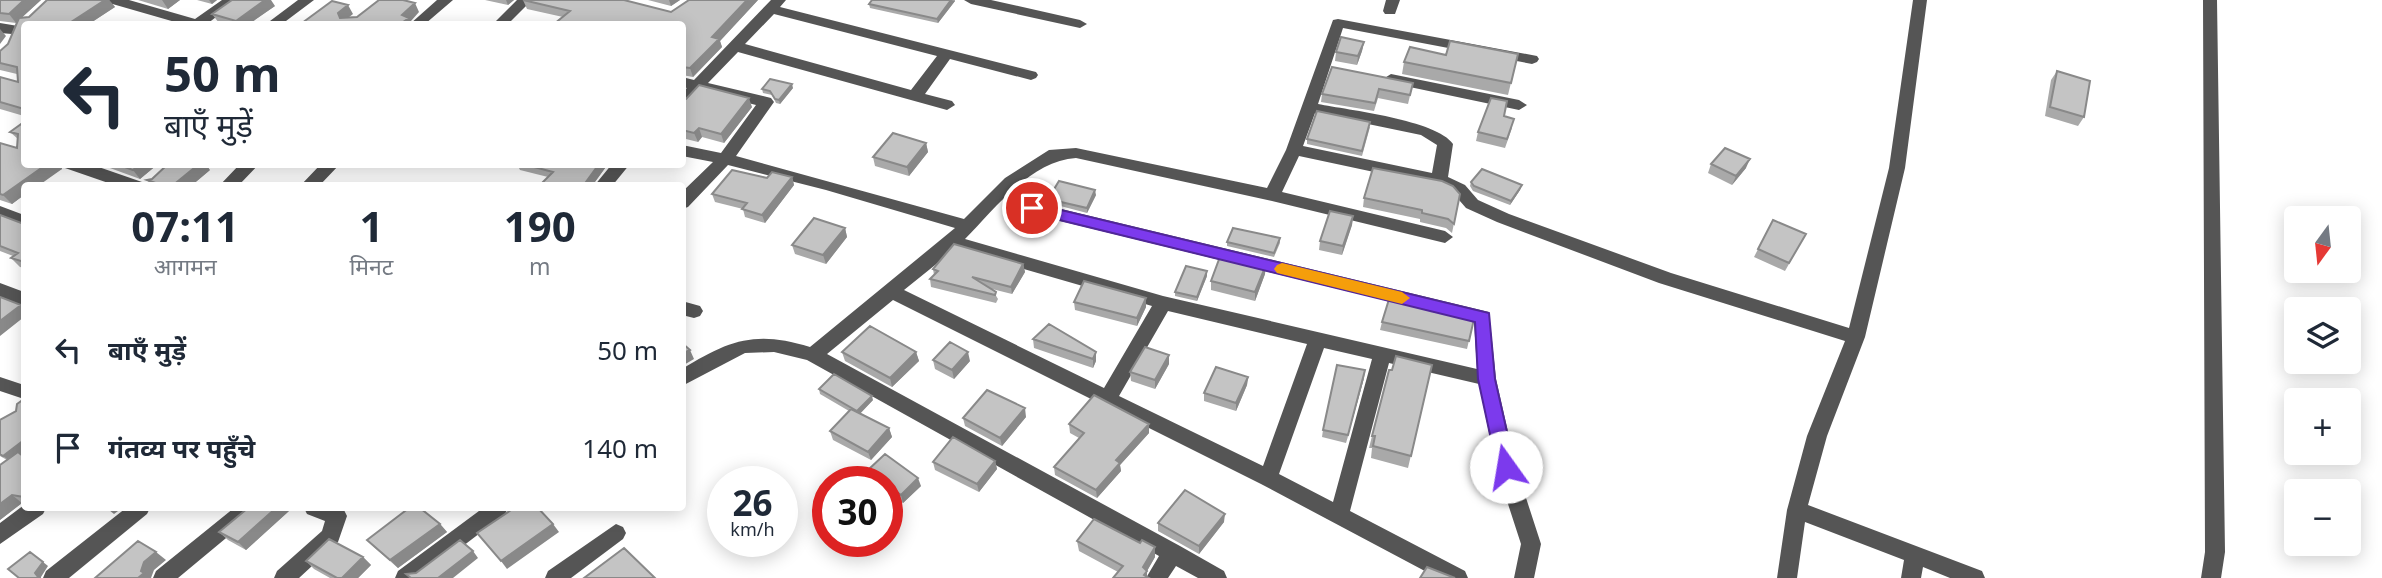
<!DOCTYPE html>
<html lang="hi">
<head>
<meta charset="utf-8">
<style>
  :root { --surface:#fff; --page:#f6f6f7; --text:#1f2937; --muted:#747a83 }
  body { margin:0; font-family:"Noto Sans","Noto Sans Devanagari",sans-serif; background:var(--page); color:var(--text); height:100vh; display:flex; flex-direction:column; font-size:26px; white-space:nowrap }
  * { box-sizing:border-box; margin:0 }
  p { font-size:23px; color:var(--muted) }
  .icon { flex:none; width:38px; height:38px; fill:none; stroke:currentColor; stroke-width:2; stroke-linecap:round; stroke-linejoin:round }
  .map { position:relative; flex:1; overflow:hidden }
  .drawer { position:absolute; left:21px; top:182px; width:665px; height:329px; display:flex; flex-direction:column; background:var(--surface); border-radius:7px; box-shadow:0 4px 18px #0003 }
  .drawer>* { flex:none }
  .banner { position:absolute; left:21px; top:21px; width:665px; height:147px; border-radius:7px; box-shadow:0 4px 18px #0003; background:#fff; color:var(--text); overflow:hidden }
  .needle { width:46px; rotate:195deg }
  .controls { position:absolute; left:2284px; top:206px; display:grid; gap:14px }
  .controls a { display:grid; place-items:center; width:77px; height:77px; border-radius:7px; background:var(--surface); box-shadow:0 4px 18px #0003; font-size:35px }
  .speed { position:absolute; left:707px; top:466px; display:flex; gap:14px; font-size:35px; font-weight:700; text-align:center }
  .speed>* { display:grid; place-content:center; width:91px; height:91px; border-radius:50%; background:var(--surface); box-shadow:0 4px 18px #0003; line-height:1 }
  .speed small { font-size:18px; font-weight:400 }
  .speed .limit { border:10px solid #d22; background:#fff; color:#111 }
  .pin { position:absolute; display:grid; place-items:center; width:60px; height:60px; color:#fff; margin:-30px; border:4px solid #fff; border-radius:50%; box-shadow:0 2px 7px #0007 }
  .me { position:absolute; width:77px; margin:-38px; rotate:347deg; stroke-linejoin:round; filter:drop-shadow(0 0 5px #0008) }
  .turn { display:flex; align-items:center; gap:24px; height:147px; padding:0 28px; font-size:32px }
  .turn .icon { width:91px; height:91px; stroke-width:2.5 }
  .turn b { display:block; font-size:49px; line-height:60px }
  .eta { display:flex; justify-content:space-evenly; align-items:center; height:119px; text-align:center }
  .eta b { font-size:42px; font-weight:700; line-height:49px }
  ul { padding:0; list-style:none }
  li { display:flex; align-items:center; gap:21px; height:98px; padding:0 28px }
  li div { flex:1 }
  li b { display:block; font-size:26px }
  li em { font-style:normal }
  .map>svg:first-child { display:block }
</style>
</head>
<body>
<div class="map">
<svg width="2382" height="578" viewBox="0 0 2382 578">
  <rect width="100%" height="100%" fill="#fff"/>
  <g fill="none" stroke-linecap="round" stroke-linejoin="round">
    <path fill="#555" fill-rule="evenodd" d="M107,0H129L195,19L222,0H238L207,24H182L109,3Z
      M298,0H314L282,24H266Z
      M437,0H453L425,24H410Z
      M517,0H532L508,24H493Z
      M771,0H786L780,7L1036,72L1038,75L1036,78L1031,80L950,59L925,94L952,101L955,105L947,110L738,52L708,83L771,98L774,102L736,156L964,219L1005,178L1049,150L1076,148L1267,188L1286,150L1333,20L1338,19L1537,56L1539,59L1537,62L1532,64L1343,28L1318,104C1348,110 1437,120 1453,144L1448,177L1465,185L1478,200L1509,214L1671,273L1849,328L1889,168L1913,0H1927L1905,168L1865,337L1827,436L1808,505L1982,571L1985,578H1950L1923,567L1921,578H1901L1904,560L1805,522L1797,578H1777L1787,510L1807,436L1845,341L1659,283L1497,222L1466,208L1453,193L1435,185L1299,156L1282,192L1445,231L1453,237L1445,243L1272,201L1076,158C1030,161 995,209 965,239L1163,296L1477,369L1474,322L1032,214L1024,208L1032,202L1489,312L1496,379L1516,467L1541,544L1534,578H1514L1521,544L1496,467L1479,384L1389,363L1350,511L1465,571L1468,578H1438L1261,484L893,300L827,354L1180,546L1224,571L1227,578H1198L1176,566L1168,578H1146L1159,556L807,360L774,352L745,353L682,386V369C729,340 756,330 810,347L955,228L826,190L728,165L688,207L682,209V192L713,162L682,156V145L721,153L756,105L701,91L687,106L682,107V92L687,88L682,87V77L694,80ZM774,14L937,56L911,90L745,44ZM1315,113L1421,135L1437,145L1432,173L1303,146ZM955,249L1152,306L1104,388L904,290ZM1168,311L1307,344L1263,466L1119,396ZM1324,348L1372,359L1333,502L1279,474Z
      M964,0H991L1080,20L1087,24L1080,28L971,4Z
      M1386,0H1400L1395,14H1385L1383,11Z
      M2203,0H2217L2225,552L2221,578H2201L2205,552Z
      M0,23L24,27V35L0,33Z
      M1391,74L1519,100L1527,105L1519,110L1386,82L1383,79Z
      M63,164H90L142,182L144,186H117L65,168Z
      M240,164H259L238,186H219Z
      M321,164H340L319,186H300Z
      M612,164H630L612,186H594Z
      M0,206L24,215V227L0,218Z
      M0,283L24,292V306L0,297Z
      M682,301L700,306L703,311L700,316L694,318L682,315Z
      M0,377L24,385V399L0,391Z
      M24,505V508H46L43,514L0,544V523Z
      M126,508H150L147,514L69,578H43L46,571Z
      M234,508H258L255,514L178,578H153L156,571Z
      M304,508L344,510L347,516L338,542L299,578H274L277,571L322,531L325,521L307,514Z
      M483,508H508L505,514L421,578H395L398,571Z
      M616,524L623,527L626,533L623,539L571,578H545L548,571Z"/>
  </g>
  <path fill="#a9a9a9" d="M0,0H41L22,17H29L47,0H109L115,7L89,24H24V116L0,109V77L18,82L17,74L0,70V51L8,44L16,23L0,21Z
    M138,0H180L168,9Z
    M197,0H217L212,4Z
    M485,0H514L508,5Z
    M523,0H624L671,12L689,0H758L720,41L722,47L693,77L682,75V24H554L563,17L527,9Z
    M648,0H680L671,6Z
    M872,0H955V1L938,23L870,8L869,4Z
    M275,6L249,24H225L219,23L212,14Z
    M1364,42L1362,51L1357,65L1335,61L1336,52Z
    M1518,54L1508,95L1402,74L1404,62L1446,55Z
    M2057,71L2084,117L2078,126L2045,116L2051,80Z
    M1413,83L1408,104L1378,98L1374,111L1321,102L1322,94Z
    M793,88L780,104L776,103L772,95L763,93L762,89Z
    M682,100L752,107L724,143L702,137L698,142L682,138Z
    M1504,116L1512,128L1505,148L1476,141L1478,132Z
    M24,122V164H61L62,169L24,186V195L12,204L0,200V143L17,148L18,139L10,132Z
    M1370,127L1362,156L1307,144V139Z
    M926,143L928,152L909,176L875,166L873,157Z
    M99,164H158L140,179Z
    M517,164H608L592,186H539L548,177L520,170Z
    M1711,164L1746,168L1732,185L1708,173Z
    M210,170L191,186H152L147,180Z
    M792,177L794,185L765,223L745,217L743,209L715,202L712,194L767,178Z
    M1471,182L1522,185L1520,190L1510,205L1473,191L1470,186Z
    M1460,194L1452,233L1446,228L1420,222V219L1363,207L1364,198Z
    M1096,195L1087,213L1049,203L1048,199Z
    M0,215L24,224V268L20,267L11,258L13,256L0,251Z
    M1353,216L1352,225L1342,255L1319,250L1320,241Z
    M1773,220L1806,234L1785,271L1754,257Z
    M845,228L847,237L826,264L795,254L792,245Z
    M1280,238V243L1274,257L1227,246V242Z
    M1023,264L1025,272L1012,294L992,289L998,299L996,303L931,287L930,279L934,275L933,269Z
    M1265,274L1255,301L1211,290V281Z
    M1207,276L1197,301L1175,296V292Z
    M1074,302L1146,307L1137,326L1075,310Z
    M1474,319L1467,349L1380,330L1382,322Z
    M1033,339L1096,352V361L1093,368L1034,348Z
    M842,352H916L919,361L892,387L845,361Z
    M1169,355V364L1155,389L1131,381L1130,372Z
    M933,360L970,361L954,379L935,369Z
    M1432,365L1408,468L1371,458L1372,448H1369L1372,436L1392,370Z
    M1248,377L1247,385L1236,411L1204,401V393Z
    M1364,378L1346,443L1322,437L1323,430Z
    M819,389L873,400L860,413L889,428L892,437L871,460L833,440L830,431L849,411L820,394Z
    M1026,417L1002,446L965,426L963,418Z
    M0,420L24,457V503H22L0,520L7,460L0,456Z
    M1069,424L1149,433L1120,465L1121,471L1097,498L1055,475L1054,467L1079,438L1070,433Z
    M995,461L997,469L979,492L935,470L933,462Z
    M868,470L921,486L903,503L887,491V481H874L870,479Z
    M289,511L246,550L228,540L219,532Z
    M1224,522L1199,554L1158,531V523Z
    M440,524L447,532L398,568L375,548L367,540Z
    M1077,541L1140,543L1155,547V557L1147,571L1118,572L1079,551Z
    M363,557L371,565L358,578H330L314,569L306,561Z"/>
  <path fill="#898989" d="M24,0H41L16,23L9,14Z
    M103,0H109L115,7L89,24H68Z
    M162,0H180L168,9Z
    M209,0H217L212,4Z
    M265,0H271L275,6L249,24H239L236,21Z
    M506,0H514L508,5Z
    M669,0H680L671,6Z
    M747,0H758L720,41L722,47L693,77L690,68L712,37Z
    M951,0L955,1L938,23L937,19Z
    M415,3L419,12L411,21L413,24H400L402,15Z
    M348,5L353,14L343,22L340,18L338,13Z
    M0,29L6,36L0,44Z
    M1364,42L1362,51L1357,65L1358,56Z
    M792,84L793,88L780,104L779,100Z
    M749,98L752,107L724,143L721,134Z
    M699,128L702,137L698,142L694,133Z
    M926,143L928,152L909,176L907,167Z
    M1750,159L1746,168L1732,185L1736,176Z
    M47,164H61L62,169L38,186H24V195L12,204L3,195Z
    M140,164H158L140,179L133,170Z
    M199,164H206L210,170L191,186H172Z
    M599,164H608L592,186H583Z
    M792,177L794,185L765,223L762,215Z
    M1522,185L1520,190L1510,205L1511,201Z
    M1095,190L1096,195L1087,213V208Z
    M1353,216L1352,225L1342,255L1343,246Z
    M845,228L847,237L826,264L823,255Z
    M1023,264L1025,272L1012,294L1011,287Z
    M1266,265L1265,274L1255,301V292Z
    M1207,271V276L1197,301V297Z
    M1146,298V307L1137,326V318Z
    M21,305L24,308V317L0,336V321Z
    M690,350L694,359L682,366V354Z
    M916,352L919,361L892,387L890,378Z
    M968,352L970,361L954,379L952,370Z
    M1096,352V361L1093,368V359Z
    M1169,355V364L1155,389V380Z
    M1365,370L1364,378L1346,443L1348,435Z
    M1248,377L1247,385L1236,411V403Z
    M872,396L873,400L858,416L857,411Z
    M1025,408L1026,417L1002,446L1000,438Z
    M1149,424V433L1120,465L1121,471L1097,498L1096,490L1116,460Z
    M889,428L892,437L871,460L868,452Z
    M24,440V456L14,464L3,456Z
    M995,461L997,469L979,492L977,484Z
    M918,478L921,486L903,503L901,495Z
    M12,495L22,503L0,520V504Z
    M112,508H122L114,514L109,510Z
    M276,508H286L289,511L246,550L238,542Z
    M1225,514L1224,522L1199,554V546Z
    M440,524L447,532L398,568L390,560Z
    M553,524L559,532L507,569L501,561Z
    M1155,547V557L1147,571V578H1144L1143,567Z
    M473,551L478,558L453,578H438Z
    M156,552L166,560L154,570L151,578H138L144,562Z
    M363,557L371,565L358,578H342Z
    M43,562L48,566L41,577V578H36L35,573Z"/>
  <path fill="#c4c4c4" stroke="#898989" stroke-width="2" d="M0,0H24L9,14L0,13Z
    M47,0H105L68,24H24V109L0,102V77L18,82L17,67L0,63V51L8,44L19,18L29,17Z
    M232,0H265L236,21L212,14Z
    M379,0H403L415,3L402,15L409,18L400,24H304L302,23L332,1L348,5L338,13L340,18L357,17Z
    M523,0H624L671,12L689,0H747L712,37L719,39L690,68L682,67V24H554L570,11Z
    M872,0H951L937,19L869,4Z
    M1341,37L1364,42L1358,56L1336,52Z
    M1450,41L1518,54L1511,83L1404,62L1410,47L1446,55Z
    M1332,67L1413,83L1410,95L1379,89L1375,103L1322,94Z
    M2057,71L2090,81L2084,117L2050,107Z
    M770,79L792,84L779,100L775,99L770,91L762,89Z
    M699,85L749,98L721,134L699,128L694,133L682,130V100L686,99Z
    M1491,98L1507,101L1504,116L1514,119L1507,139L1478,132Z
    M1317,111L1370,122L1362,151L1307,139Z
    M24,122V164H47L3,195L0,194V143L17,148L18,134L10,132Z
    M893,133L926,143L907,167L873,157Z
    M1725,148L1750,159L1736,176L1711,164Z
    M117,164H140L133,170Z
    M168,164H199L172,186H164L147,180L152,179Z
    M523,164H599L583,186H539L553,172Z
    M1373,168L1442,181L1453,186L1460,194L1454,224L1448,219L1422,213V210L1364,198Z
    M1482,169L1522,185L1511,201L1474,186L1471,182Z
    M732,170L767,178L772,172L792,177L762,215L742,209L747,203L712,194Z
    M1059,181L1095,190L1087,208L1048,199Z
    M1330,211L1353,216L1343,246L1320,241Z
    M0,215L24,224V262L11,258L18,253L0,246Z
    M814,218L845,228L823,255L792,245Z
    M1773,220L1806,234L1789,263L1758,249Z
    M1233,228L1280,238L1274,253L1227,242Z
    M954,244L1023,264L1011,287L972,277L996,292L995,295L930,279L938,271L933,269Z
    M1221,254L1266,265L1255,292L1211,281Z
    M1186,266L1207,271L1197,297L1175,292Z
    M1084,281L1146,298L1137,318L1074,302Z
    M1390,296L1474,319L1469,341L1382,322Z
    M0,297L21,305L0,321Z
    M1049,324L1096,352L1093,359L1033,339Z
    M870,326L916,352L890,378L842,352Z
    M950,342L968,352L952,370L933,360Z
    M682,343L690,350L682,354Z
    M1145,347L1169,355L1155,380L1130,372Z
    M1396,356L1432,365L1411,456L1373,446L1375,436H1372L1389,370H1392Z
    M1337,365L1365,370L1348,435L1323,430Z
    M1216,367L1248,377L1236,403L1204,393Z
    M834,374L872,396L857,411L819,389Z
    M987,390L1025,408L1000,438L963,418Z
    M1094,395L1149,424L1116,460L1120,463L1096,490L1054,467L1084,433L1069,424Z
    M24,399V440L3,456L0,454V420L16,411L17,404Z
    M851,409L889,428L868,452L830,431Z
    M953,437L995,461L977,484L933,462Z
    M18,452L24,457V497L12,495L0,504V465Z
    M885,454L918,478L901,495L887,485V481H882L868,470Z
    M1185,490L1225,514L1199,546L1158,523Z
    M248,508H276L238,542L219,532Z
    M409,508H420L440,524L390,560L367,540Z
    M514,508H538L553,524L501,561L477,533Z
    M1094,519L1140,543L1142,540L1155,547L1143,567L1147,571L1144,575L1149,578H1113L1123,566L1077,541Z
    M329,539L363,557L342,578H337L306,561Z
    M460,540L473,551L438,578H411L406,574L416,573Z
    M138,541L156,552L144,562L141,571L144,573L138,578H95Z
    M624,548L655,578H584Z
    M30,552L43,562L35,573L38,577L36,578H19L8,569Z
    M1427,567L1455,578H1420Z"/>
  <path fill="#7c3aed" stroke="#51269a" stroke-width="2" d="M1032,203L1489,313L1495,379L1515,467L1513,472L1506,474L1500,472L1497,467L1478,379L1475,322L1027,212L1024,208L1027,204Z"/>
  <path fill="#f59e0b" d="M1282,263L1402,292L1410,298L1402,304L1277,273L1274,269L1277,265Z"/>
</svg>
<div class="controls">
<a><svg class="needle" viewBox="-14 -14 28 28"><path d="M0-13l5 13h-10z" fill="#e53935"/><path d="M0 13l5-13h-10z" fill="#747a83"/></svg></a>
<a><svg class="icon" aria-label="layers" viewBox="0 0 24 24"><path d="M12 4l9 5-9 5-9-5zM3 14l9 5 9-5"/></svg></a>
<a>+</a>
<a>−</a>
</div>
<div class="speed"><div>26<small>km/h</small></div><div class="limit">30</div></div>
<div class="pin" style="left:1032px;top:208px;background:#d93025"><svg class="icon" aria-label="arrive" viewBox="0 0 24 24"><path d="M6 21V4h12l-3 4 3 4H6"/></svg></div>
<svg class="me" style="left:1506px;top:467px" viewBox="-20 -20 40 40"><circle r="19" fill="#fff"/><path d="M0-13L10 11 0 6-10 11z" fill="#7c3aed"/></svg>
<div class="banner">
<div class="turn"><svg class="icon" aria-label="left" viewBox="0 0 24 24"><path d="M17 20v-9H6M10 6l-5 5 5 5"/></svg><div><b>50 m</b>बाएँ मुड़ें</div></div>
</div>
<section class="drawer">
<div class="eta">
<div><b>07:11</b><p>आगमन</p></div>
<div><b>1</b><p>मिनट</p></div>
<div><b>190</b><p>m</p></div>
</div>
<ul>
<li><svg class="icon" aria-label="left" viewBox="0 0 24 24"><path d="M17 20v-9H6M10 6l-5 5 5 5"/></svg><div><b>बाएँ मुड़ें</b></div><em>50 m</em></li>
<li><svg class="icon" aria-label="arrive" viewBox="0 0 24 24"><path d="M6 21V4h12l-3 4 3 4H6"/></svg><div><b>गंतव्य पर पहुँचे</b></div><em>140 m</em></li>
</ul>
</section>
</div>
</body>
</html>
